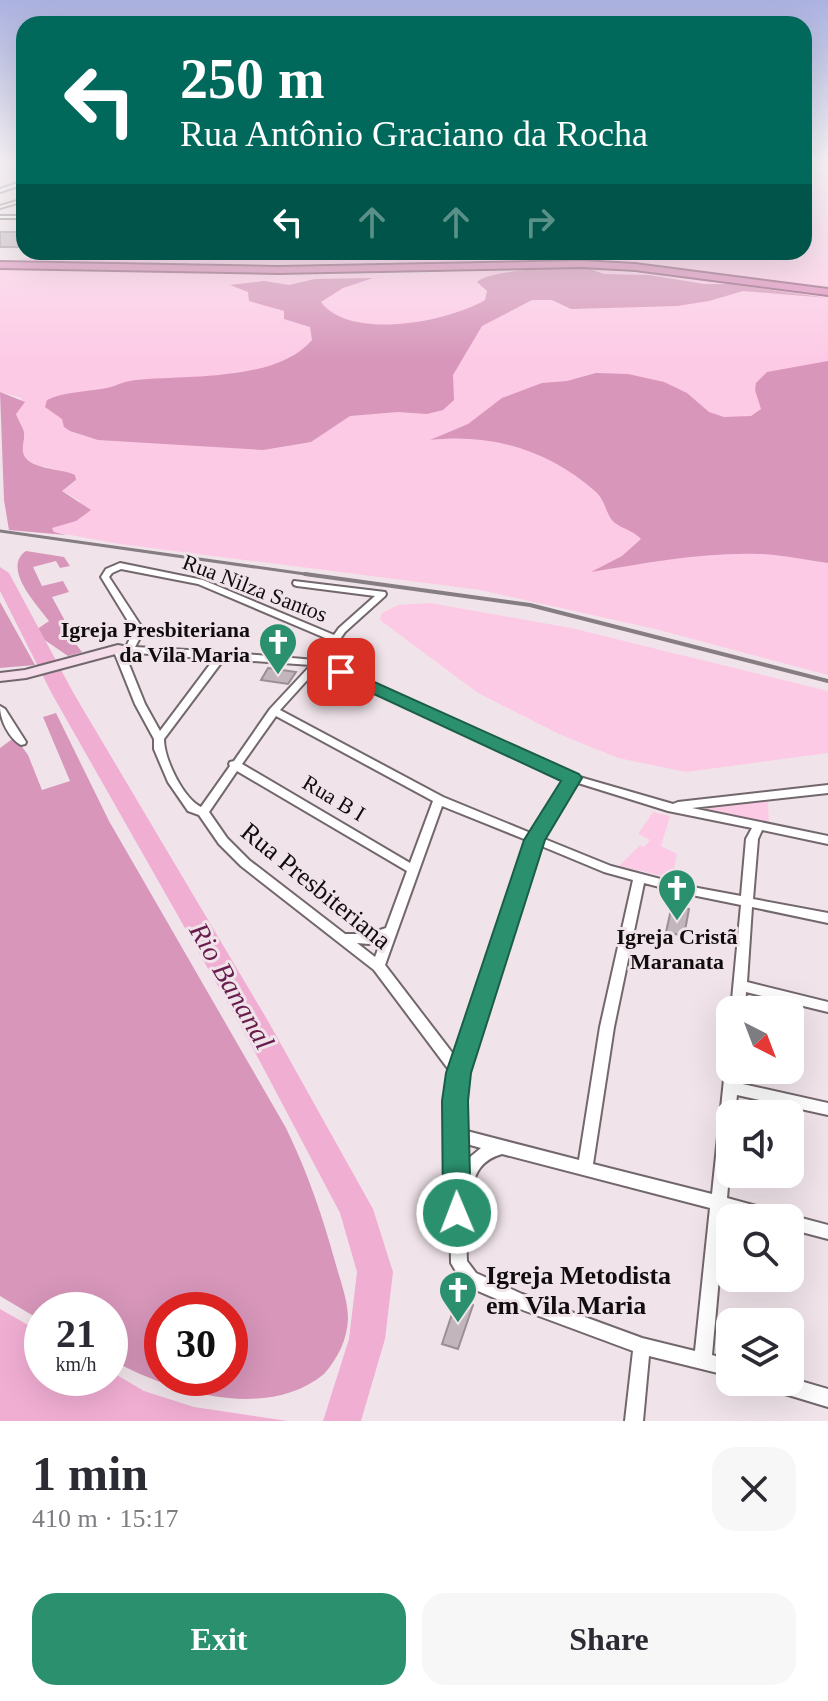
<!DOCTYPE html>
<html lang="en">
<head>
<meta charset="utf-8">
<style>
  :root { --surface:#fff; --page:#f7f7f7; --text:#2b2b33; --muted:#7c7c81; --accent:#2a906d }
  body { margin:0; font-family:Georgia,serif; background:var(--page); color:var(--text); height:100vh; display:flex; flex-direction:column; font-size:30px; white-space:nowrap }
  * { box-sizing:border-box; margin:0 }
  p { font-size:26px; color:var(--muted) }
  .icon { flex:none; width:44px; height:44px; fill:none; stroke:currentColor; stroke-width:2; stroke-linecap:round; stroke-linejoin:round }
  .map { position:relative; height:1421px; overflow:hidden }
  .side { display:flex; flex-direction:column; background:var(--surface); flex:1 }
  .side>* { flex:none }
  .guide { position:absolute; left:16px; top:16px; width:796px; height:244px; border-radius:24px; box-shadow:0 8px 32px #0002; background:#00695c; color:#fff; overflow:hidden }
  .needle { width:52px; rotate:138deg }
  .controls { position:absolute; left:716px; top:996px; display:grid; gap:16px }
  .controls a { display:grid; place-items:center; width:88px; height:88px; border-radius:16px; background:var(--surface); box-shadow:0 8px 32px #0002; font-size:40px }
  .speed { position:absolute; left:24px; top:1292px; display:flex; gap:16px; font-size:40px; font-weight:700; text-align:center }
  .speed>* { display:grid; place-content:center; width:104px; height:104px; border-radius:50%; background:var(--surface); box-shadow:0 8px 32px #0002; line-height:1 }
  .speed small { font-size:20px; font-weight:400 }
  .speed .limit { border:12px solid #d22; background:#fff; color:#111 }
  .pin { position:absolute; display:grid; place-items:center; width:68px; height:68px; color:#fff; margin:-34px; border-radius:16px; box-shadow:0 4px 12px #0006 }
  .me { position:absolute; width:88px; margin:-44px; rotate:359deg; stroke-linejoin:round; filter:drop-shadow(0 0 6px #0008) }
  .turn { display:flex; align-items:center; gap:28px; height:168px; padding:0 32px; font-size:36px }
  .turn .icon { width:104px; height:104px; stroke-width:2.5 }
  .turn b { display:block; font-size:56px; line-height:68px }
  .lanes { display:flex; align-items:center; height:76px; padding:0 32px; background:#0003; justify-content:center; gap:40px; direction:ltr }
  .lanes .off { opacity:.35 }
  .round { display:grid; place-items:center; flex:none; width:84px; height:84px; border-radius:24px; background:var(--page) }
  .headline { display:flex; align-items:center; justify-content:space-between; height:136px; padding:0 32px }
  h1 { font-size:48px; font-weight:800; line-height:60px }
  .primary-button { display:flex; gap:16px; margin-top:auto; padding:16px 32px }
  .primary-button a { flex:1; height:92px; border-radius:24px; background:var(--accent); color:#fff; font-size:32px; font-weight:800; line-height:92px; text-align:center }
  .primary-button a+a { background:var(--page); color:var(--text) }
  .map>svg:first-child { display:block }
</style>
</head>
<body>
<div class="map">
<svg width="828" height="1421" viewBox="0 0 828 1421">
  <rect width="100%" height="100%" fill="#f0e4ea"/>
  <path fill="#fdcae5" d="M804,161H828V289L643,266L315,268L41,262L18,258L155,260L106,258L111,252H804Z
    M590,269L653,274L828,296V675L655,629L480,590L120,544L54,532L52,527L76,521L80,501L62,491L76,481C60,463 34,471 25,457C20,449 26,440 24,432C23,426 18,420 16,414L22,398L0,392V270L307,275Z
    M430,603L571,628L828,691V753L686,772L618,758L559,734L478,693L380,620L382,613L398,605Z
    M768,801L769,827L696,810Z
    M653,812L670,816L661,846L677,854L672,878L619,866L640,845L644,847L650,840L638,834Z"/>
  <path fill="#d796ba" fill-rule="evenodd" d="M590,269L604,274L649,275L704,284H729L828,298L743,291L709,301L677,306L571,309L552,300H532L482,326L453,375L454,400L443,410L427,414L398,412L350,416L311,442L263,450L98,440L70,431L64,427L62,419L45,407L47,400C64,392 83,392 101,389C114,388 122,381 136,380C185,375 277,382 312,340L310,327L284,319V311L249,301L248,292L230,285L264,281L289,285L315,279L373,278L343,288L321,302C350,341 448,322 485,300L487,291L477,282C492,268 567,268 590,269Z
    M828,361V563C805,560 782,555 760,554C703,552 647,563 591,572L622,556L641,539C634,531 623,529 615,523C606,516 606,501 596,492C549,450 492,433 430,440L468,424L502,398L542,383L567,381L596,373L628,374L664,382L687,393L709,412L724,417L751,416L761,409L755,390L756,383L767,372Z
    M0,392L25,402L16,414C18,420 23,427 24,432C25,439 22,446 23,452C26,470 62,468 75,475L76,480L62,491L91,510L76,521L52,528L54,532L66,535L9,530L4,500Z
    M26,551L64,557L70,566L60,568L56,561L33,567L42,586L63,581L69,592L52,597L64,619L62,626L82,652L68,656L33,632L49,621C38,606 1,568 26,551Z
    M0,602L35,665L0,668Z
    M56,713L109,821L286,1128C308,1173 323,1218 336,1265C341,1283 348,1301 348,1319C347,1340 338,1358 324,1374C267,1421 171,1393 110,1359V1310H42V1321L0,1296V748L15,737L28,755L42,790L70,781L43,717ZM162,1310H230V1378H162Z"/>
  <path fill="#f1aed3" d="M0,1309L42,1333V1378H110V1371L144,1391L194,1407L288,1421H0Z"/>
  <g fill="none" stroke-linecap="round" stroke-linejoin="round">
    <path fill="#f1aed3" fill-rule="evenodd" d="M0,567L9,573L74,694L268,1021L373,1209L393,1272L385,1339L361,1421H323L349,1339L357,1272L340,1213L248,1039L52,694L0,591Z"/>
  </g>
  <path fill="#c2b6bc" stroke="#9a8f94" stroke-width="2" d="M0,232H24V247H0Z
    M268,668L296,672L288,684L261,680Z
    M672,905L689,909L684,936L666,932Z
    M457,1299L473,1305L458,1349L442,1344Z"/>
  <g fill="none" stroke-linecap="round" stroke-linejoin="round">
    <defs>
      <path id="street" d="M24,181V184L0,192V189Z
        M24,199V201L0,208V206Z
        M0,216H24V218H0Z
        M120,563L203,580L334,635L339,628L375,596L297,586L294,585L293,583L294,581L385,592L386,594L385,596L345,632L324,662L576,776L673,804L678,802L828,785V793L692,808L828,836V844L762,830L758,839L753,899L828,913V923L752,907L747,982L828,1002V1012L746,992L745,1010H731L741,905L687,894L644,883L614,1027L593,1164L712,1194L725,1070L727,1066L730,1065V1070H739L738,1083L828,1103V1115L737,1095L735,1114H730V1164L727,1198L775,1211L780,1213L783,1218H747L725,1212L712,1355L730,1360V1376L649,1356L643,1421H625L633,1351L520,1309L464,1285L451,1263L448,1101L452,1074L374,970L241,866L219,844L199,815L188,811L168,782L154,749V739L135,704L113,649L118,646L126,647L132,634L131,626L101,577L106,569ZM121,569L198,584L330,640L315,660L222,652L135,647L142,634L141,626L109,577L112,573ZM124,652L214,659L160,731L145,704ZM224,659L311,665L270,709L234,761L230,762L229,764L230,766L201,807C183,798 164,759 164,739ZM319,667L566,779L533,834L443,797L280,710ZM276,716L433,801L410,863L242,764ZM237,771L407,871L386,928L368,934H345L249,860L227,838L209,812ZM575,782L668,811L752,828L746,839L741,896L687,886L611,866L542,838ZM442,806L529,841L457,1059L385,965ZM539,845L604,872L633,880L600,1027L579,1160L463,1130L462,1101L466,1073ZM382,939L375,957L357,943L369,944ZM463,1143L481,1148L469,1158L464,1167ZM502,1154L710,1208L695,1351L642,1338L522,1294L476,1273L467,1261L465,1213C470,1207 470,1202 471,1194C474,1173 481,1160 502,1154Z
        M0,706L5,709L26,742L25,744L21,745C9,738 0,720 0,706Z
        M790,1215L828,1225V1239L790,1229V1218H784Z
        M790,1378L828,1389V1407L775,1391L769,1388L766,1382H790Z"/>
      <path id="secondary" d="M118,645L123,646L125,649L123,652L26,678L0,681V673L25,670Z"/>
      <path id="highway" d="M581,261L635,264L828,289V295L635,270L581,267L278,273L0,268V262L278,267Z"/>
    </defs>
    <use href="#street" stroke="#72676c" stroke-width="4"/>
    <use href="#secondary" stroke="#72676c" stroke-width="4"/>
    <use href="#highway" stroke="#96607e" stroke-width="4"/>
    <use href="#street" fill="#fff" fill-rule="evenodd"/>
    <use href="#secondary" fill="#f5ddea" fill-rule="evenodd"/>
    <use href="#highway" fill="#dd8dba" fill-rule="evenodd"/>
    <path stroke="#867d82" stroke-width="3" d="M0,531L319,576"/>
    <path stroke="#867d82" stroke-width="4" d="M305,574L530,605L828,681"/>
  </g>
  <linearGradient id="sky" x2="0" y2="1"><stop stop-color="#abb2e0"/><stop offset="0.45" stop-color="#f8f3f6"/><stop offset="1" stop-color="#f8f3f6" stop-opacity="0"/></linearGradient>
  <rect width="828" height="360" fill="url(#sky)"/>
  <path fill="#2a906d" stroke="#1b5e47" stroke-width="2" d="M341,667L579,774L582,778L545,840L471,1073L468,1101L471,1213L467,1222L457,1226L447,1222L443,1213L442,1101L446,1073L524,840L561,781L335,676L332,672L335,668Z"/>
  <defs>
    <symbol id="church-pin" viewBox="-11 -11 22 30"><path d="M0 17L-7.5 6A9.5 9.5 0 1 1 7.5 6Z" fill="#2a906d" stroke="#f0e4ea"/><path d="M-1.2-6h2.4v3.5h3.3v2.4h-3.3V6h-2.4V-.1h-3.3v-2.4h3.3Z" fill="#fff"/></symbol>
  </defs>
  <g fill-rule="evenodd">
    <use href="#church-pin" x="256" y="620" width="44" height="60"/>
    <use href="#church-pin" x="655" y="866" width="44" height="60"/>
    <use href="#church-pin" x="436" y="1268" width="44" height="60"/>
  </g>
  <g text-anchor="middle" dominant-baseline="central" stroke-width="6" stroke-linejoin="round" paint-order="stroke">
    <g font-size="22" fill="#110d0f" stroke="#f0e4ea">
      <text transform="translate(255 588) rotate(21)">Rua Nilza Santos</text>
      <text transform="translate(334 798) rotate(31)">Rua B I</text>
    </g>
    <g font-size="22" font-weight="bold" fill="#110d0f" stroke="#f0e4ea" text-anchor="end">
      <text x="250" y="629">Igreja Presbiteriana<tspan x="250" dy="25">da Vila Maria</tspan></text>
      <text x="677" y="936" text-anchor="middle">Igreja Cristã<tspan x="677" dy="25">Maranata</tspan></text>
    </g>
    <g font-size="26" fill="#110d0f" stroke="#f0e4ea">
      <text transform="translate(316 886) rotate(39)">Rua Presbiteriana</text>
    </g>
    <g font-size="26" font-weight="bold" fill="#110d0f" stroke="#f0e4ea" text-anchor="start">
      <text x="486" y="1275">Igreja Metodista<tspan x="486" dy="30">em Vila Maria</tspan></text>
    </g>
    <g font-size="28" font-style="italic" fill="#681c4d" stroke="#f0e4ea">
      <text transform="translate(232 986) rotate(60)">Rio Bananal</text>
    </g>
  </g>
</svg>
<div class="controls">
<a><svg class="needle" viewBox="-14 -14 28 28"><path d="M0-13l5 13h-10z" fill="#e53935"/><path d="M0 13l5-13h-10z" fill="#7c7c81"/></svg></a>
<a><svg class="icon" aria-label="sound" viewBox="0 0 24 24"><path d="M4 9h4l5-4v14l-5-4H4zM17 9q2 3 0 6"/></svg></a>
<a><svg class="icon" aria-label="search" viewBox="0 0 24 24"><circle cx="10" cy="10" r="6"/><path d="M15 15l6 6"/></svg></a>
<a><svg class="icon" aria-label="layers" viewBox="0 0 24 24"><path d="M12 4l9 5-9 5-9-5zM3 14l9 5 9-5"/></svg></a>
</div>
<div class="speed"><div>21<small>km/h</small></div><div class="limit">30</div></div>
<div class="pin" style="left:341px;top:672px;background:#d93025"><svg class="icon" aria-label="arrive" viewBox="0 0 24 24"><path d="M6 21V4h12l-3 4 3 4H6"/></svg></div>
<svg class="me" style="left:457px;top:1213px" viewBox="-20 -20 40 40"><circle r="17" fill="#2a906d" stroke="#fff" stroke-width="3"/><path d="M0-11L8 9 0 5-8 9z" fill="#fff"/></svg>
<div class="guide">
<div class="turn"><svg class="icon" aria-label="left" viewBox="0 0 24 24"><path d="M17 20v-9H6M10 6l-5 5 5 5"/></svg><div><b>250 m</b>Rua Antônio Graciano da Rocha</div></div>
<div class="lanes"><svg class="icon" aria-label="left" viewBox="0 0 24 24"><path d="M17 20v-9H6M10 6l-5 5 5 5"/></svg><svg class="icon off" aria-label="ahead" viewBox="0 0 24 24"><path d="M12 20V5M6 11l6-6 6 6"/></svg><svg class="icon off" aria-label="ahead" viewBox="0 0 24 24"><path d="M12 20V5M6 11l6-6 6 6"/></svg><svg class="icon off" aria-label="right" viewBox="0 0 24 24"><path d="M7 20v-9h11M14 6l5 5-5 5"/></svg></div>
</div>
</div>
<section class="side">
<div class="headline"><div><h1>1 min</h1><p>410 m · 15:17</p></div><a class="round"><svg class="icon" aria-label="close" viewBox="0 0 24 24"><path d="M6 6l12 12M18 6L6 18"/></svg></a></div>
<div class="primary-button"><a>Exit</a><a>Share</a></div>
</section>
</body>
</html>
